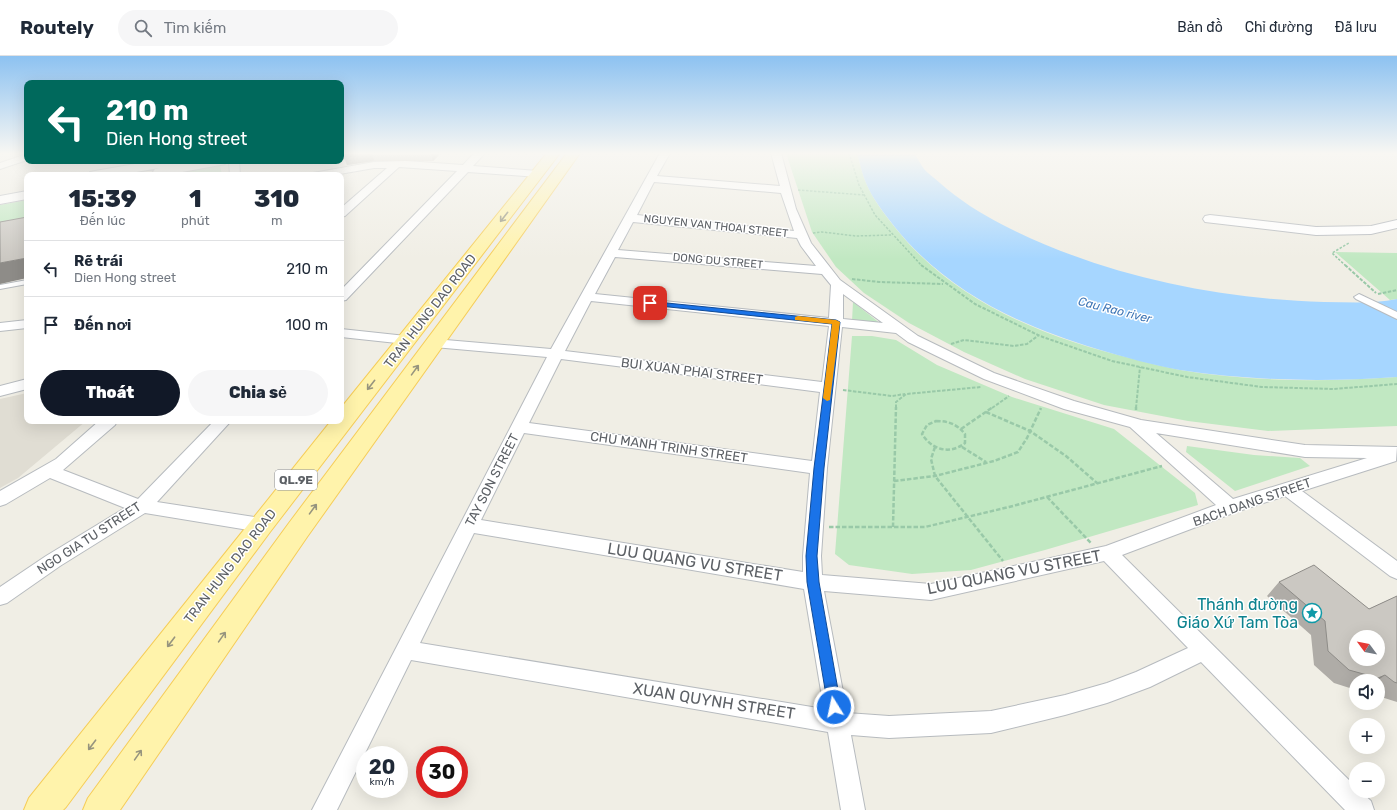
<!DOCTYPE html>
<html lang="vi">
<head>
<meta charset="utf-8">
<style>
  :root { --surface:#fff; --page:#f6f6f7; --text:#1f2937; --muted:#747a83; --line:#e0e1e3; --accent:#111827 }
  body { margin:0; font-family:Rubik,sans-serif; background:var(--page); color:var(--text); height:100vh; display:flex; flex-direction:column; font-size:15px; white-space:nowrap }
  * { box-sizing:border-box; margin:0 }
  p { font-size:13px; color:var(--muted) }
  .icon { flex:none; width:22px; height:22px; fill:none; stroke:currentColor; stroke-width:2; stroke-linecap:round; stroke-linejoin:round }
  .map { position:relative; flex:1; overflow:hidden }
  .side { position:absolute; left:24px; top:116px; width:320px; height:252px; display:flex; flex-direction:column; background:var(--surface); border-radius:8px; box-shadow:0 4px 16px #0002 }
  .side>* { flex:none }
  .banner { position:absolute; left:24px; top:24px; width:320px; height:84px; border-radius:8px; box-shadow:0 4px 16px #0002; background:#00695c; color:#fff; overflow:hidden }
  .needle { width:26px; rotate:302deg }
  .fabs { position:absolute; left:1349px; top:574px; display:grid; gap:8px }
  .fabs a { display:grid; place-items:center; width:36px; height:36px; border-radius:50%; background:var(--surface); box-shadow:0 4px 16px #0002; font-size:20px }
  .speed { position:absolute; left:356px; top:690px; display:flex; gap:8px; font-size:20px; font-weight:700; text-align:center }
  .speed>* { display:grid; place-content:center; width:52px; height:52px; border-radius:50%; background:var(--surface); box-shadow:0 4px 16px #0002; line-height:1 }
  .speed small { font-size:10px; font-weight:400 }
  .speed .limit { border:6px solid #d22; background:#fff; color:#111 }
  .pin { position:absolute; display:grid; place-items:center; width:34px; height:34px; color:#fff; margin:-17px; border-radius:8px; box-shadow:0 2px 6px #0006 }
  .me { position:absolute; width:44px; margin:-22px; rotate:350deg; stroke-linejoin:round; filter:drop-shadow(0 0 3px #0008) }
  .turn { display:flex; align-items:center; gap:14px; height:84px; padding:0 16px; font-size:18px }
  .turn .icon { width:52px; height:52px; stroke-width:2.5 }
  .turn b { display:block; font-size:28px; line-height:34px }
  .eta { display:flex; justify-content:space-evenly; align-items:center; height:68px; text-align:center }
  .eta b { font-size:24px; font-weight:800; line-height:28px }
  .primary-button { display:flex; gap:8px; margin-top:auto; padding:8px 16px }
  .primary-button a { flex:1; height:46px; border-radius:24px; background:var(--accent); color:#fff; font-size:16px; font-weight:800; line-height:46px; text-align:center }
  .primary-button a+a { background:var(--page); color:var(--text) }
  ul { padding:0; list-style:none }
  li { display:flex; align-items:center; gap:12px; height:56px; padding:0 16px; border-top:1px solid var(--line) }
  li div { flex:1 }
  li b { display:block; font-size:15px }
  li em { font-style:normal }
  header { display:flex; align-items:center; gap:24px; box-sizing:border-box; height:56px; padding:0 20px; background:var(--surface); border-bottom:1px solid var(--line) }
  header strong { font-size:19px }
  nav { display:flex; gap:22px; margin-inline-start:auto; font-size:14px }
  .search { width:280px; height:36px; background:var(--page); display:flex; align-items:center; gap:10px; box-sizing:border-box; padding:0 14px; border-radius:22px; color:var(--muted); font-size:15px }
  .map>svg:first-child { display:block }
</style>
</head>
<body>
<header>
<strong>Routely</strong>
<div class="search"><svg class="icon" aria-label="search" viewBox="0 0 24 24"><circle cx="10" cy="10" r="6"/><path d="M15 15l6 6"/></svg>Tìm kiếm</div>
<nav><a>Bản đồ</a><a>Chỉ đường</a><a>Đã lưu</a></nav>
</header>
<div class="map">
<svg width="1397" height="754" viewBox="0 0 1397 754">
  <rect width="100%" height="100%" fill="#f0eee5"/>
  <path fill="#e0ddd3" d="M27,337V365H86L18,422L0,432V343Z"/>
  <path fill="#c1e8c2" d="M786,97H857C860,107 862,118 866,127C873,144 886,160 897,174C956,247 1046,282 1134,303C1149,307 1165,311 1180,314C1252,326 1325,326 1397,321V370L1268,375L1188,365L1104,349L1025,323L964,296L909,267L864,237L836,211L812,176Z
    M220,109L222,119H162Z
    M27,144V170L0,175V149Z
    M1335,196L1397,197V243L1390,244Z
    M853,246L881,268L852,265Z
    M852,280H872L896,284L937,309L1012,341L1114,373L1195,437L1198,449L1045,494L971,514L912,518L849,509L835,498Z
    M1187,390L1254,399L1300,402L1310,410L1235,435L1186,396Z"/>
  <path fill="#a6d6ff" d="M857,97H914C918,102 920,108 924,113C928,118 935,122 940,127C959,144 980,157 1003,169C1101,219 1215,243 1324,246C1349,246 1373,248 1397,243V321C1325,326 1252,325 1180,314C1152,309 1124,301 1097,293C1018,269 947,236 894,170C884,157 872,142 866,127C862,118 860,107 857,97Z"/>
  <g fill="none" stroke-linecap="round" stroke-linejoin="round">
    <defs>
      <path id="service" d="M27,224V228L0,233V229Z"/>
      <path id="pedestrian" d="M1359,238L1397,256V263L1356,243L1354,241Z"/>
      <path id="minor" d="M474,97H485L473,110L538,115L543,118L538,121L468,116L346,244L341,245V234L457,115L399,111L345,160L341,161V152L387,112H374L334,119H312L313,117L374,106L406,105L463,109Z
        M660,97H670L657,120L780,130L771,97H781L796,153L811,187L840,224L918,280L994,317L1074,345L1141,364L1305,389L1397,391L1396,405L1302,435L1397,505V523L1390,520L1285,440L1236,456L1122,499L1356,731V735H1360L1371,745L1374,754H1345L1201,606L1150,631L1107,647L1065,659L991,677L889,682L851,679L865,754H841L828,676L411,604L337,754H312L547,301L434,291L429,290L427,287L429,284L434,283L551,293ZM654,126L781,137L794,175L637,159ZM633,166L797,182L801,190L816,210L618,194ZM615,201L822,218L831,229L829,262L595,238ZM843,238L883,267L843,263ZM591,245L829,270L822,326L565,295ZM842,271L896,277L908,286L984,323L1064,353L1130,371L1216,449L1106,490L931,528L822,519L821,500L827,412ZM561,303L820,336L812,405L529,367ZM524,377L810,417L803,500V516L481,464ZM1156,377L1305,401L1367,402L1233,443ZM474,477L804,533L824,653L420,587ZM1104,505L1188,592L1136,616L1107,627L1065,639L991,655L889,660L847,657L824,535L931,544Z
        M27,98V104L0,113V107Z
        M229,105H239L240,119H230Z
        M27,264V272L0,275V267Z
        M341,273L406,280L411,281L413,284L411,287L406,288L341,281Z
        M27,323V333L0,340V330Z
        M99,365H117L115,369L63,414L138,443L214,365H231L157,446L261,462L267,464L270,469L267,474L261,476L145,457L60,510L7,547L0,549V531L46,500L125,452L50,422L6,448L0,450V435L56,403Z"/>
      <path id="tertiary" d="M1210,159L1316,171L1371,170L1397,164V172L1371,178L1316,179L1205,166L1203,163L1205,160Z"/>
      <path id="secondary" d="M152,105H183L179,108L198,105H227L225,108L220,109L166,119H155L153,116L155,113L159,112L119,119H88L90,116L95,115Z
        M27,135V143L0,148V140Z"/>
      <path id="primary" d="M547,97H560L270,476L66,751L63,754H24L29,742L331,365H341V352Z
        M567,97H580L307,481L120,754H83L88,742L289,467Z"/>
    </defs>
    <use href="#service" stroke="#b7bbbf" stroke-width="2"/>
    <use href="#pedestrian" stroke="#b7bbbf" stroke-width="2"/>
    <use href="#minor" stroke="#b7bbbf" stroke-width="2"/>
    <use href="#tertiary" stroke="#b7bbbf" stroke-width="2"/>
    <use href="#secondary" stroke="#b8bcc1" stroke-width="2"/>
    <use href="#primary" stroke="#f6cd58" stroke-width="2"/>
    <path stroke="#99c9a8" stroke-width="1.5" stroke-dasharray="2.5 1.5" stroke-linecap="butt" d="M849,97L859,129L875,159L922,210
      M798,134L864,139
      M813,177L822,176L856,180L891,179
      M1346,210L1332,197L1349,187"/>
    <path stroke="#99c9a8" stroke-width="2" stroke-dasharray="3.5 1.5" stroke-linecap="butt" d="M921,209L975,248L1040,280L1112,305L1187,321L1262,331L1333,333L1397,328
      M1345,209L1376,237
      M852,223L879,226L943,228
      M1378,238L1397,234
      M951,288L964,284L1014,290L1027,288L1039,279
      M843,334L892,340L905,338
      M896,352V346L906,338L981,331
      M992,352L1009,340
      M1136,352L1140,311"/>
    <path stroke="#99c9a8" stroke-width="2.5" stroke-dasharray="4.5 2" stroke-linecap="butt" d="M1136,354V351
      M986,356L1030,375L1066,400L1097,427
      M936,365C948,365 957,368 965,378V387C950,399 932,394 922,378L927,369Z
      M961,373L993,351
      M935,391L931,403L935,420L1003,505
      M962,391L986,406
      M894,425L935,420L994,405L1018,396L1027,382L1041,352
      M1047,441L1091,487
      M829,471H925L1009,451L1162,410
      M893,471L896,351"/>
    <use href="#service" fill="#fff" fill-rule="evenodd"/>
    <use href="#pedestrian" fill="#fff" fill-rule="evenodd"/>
    <use href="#minor" fill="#fff" fill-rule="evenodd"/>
    <use href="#tertiary" fill="#fff" fill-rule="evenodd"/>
    <use href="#secondary" fill="#fff" fill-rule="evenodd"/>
    <use href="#primary" fill="#fff3ab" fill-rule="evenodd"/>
  </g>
  <path fill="#afaca7" d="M342,97H441L433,105H374L347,109Z
    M1279,526L1369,553L1397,540V646L1378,640V625H1356V634L1334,627L1314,609L1311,579L1267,540Z"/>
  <path fill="#8e8c88" d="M343,97H372L374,105L347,109Z
    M431,97H441L433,105Z
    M27,202V222L0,228V207Z
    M1385,619L1377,625H1374L1378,622Z"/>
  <path fill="#cbc8c2" stroke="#8e8c88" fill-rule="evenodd" d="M27,161V202L0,207V166Z
    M1314,509L1369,553L1397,540V627L1394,626L1385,619L1378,622L1349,614L1328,595L1325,565L1279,526ZM1356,581H1378V603H1356Z"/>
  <defs><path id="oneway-shaft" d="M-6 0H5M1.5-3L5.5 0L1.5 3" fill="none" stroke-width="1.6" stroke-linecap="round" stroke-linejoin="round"/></defs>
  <g stroke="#96947e">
    <use href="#oneway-shaft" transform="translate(504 161) rotate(128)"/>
    <use href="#oneway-shaft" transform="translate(415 314) rotate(-54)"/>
    <use href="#oneway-shaft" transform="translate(371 329) rotate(128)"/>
    <use href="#oneway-shaft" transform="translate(313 453) rotate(-54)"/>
    <use href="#oneway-shaft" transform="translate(222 581) rotate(-55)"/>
    <use href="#oneway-shaft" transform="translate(171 586) rotate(127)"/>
    <use href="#oneway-shaft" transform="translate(92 689) rotate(127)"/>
    <use href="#oneway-shaft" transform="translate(138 699) rotate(-55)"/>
  </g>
  <linearGradient id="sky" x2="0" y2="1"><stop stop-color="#8dc2f1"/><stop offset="0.48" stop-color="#f8f7f3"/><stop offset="1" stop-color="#f8f7f3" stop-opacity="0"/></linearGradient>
  <rect width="1397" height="203" fill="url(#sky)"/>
  <path fill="#1a73e8" stroke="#114b97" d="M647,245L836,264L840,266L824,412L817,500L819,526L841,651L839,656L834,657L830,656L828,651L807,526L806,500L814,412L832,268L650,249H647Z"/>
  <path fill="#f59e0b" d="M798,260L836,264L840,266L830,344L827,345L823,342L832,268L795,264V261Z"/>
  <defs>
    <symbol id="sight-ring" viewBox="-11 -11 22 22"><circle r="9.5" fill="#fff" stroke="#0f9aa8" stroke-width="1.5"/><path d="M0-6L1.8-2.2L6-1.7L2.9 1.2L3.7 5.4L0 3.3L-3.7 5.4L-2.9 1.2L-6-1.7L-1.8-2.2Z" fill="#0f9aa8"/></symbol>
  </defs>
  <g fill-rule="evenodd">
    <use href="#sight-ring" x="1301" y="546" width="22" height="22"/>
  </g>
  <g text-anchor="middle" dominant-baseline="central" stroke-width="3" stroke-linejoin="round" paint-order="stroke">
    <g font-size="11" fill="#5d6166" stroke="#fff">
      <text transform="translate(716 170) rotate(6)">NGUYEN VAN THOAI STREET</text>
      <text transform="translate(718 205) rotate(5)">DONG DU STREET</text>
    </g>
    <g font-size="12" font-style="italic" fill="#3e76b6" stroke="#fff">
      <text transform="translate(1115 254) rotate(14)">Cau Rao river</text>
    </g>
    <rect fill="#fff" stroke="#8e9094" stroke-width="1" x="275" y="414" width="42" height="20" rx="3"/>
    <g font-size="12" font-weight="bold" fill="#5d6166">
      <text x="296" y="424">QL.9E</text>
    </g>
    <g font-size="13" fill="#5d6166" stroke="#fff">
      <text transform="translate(430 255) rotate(-52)">TRAN HUNG DAO ROAD</text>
      <text transform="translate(692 315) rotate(7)">BUI XUAN PHAI STREET</text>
      <text transform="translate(669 391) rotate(8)">CHU MANH TRINH STREET</text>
      <text transform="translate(492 424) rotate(-63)">TAY SON STREET</text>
      <text transform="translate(1252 446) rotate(-19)">BACH DANG STREET</text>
      <text transform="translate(89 482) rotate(-33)">NGO GIA TU STREET</text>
      <text transform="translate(230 510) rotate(-52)">TRAN HUNG DAO ROAD</text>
    </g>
    <g font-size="16" fill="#5d6166" stroke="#fff">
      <text transform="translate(695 506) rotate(9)">LUU QUANG VU STREET</text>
      <text transform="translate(1014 516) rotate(-11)">LUU QUANG VU STREET</text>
      <text transform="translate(714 645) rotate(9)">XUAN QUYNH STREET</text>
    </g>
    <g font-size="16" fill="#0d838f" stroke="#fff" text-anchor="end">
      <text x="1298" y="548">Thánh đường<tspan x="1298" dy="18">Giáo Xứ Tam Tòa</tspan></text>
    </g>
  </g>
</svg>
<div class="fabs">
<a><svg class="needle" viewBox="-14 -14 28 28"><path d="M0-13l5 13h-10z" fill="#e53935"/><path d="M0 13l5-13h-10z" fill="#747a83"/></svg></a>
<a><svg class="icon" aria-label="sound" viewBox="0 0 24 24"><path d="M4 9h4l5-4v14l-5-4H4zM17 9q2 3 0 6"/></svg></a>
<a>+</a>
<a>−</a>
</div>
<div class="speed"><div>20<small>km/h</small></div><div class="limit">30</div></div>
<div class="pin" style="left:650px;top:247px;background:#d93025"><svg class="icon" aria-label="arrive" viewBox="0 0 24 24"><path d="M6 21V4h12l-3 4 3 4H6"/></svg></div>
<svg class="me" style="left:834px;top:651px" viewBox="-20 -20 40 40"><circle r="17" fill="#1a73e8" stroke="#fff" stroke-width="3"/><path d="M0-11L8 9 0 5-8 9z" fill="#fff"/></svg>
<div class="banner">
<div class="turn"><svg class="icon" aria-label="left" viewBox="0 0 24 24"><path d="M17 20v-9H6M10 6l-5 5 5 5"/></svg><div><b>210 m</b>Dien Hong street</div></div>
</div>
<section class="side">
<div class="eta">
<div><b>15:39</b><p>Đến lúc</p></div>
<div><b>1</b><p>phút</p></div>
<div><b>310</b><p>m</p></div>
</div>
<ul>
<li><svg class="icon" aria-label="left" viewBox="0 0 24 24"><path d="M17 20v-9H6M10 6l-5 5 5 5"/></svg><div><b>Rẽ trái</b><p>Dien Hong street</p></div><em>210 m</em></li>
<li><svg class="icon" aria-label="arrive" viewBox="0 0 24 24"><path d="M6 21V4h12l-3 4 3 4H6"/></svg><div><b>Đến nơi</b></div><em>100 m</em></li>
</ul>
<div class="primary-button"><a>Thoát</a><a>Chia sẻ</a></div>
</section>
</div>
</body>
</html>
